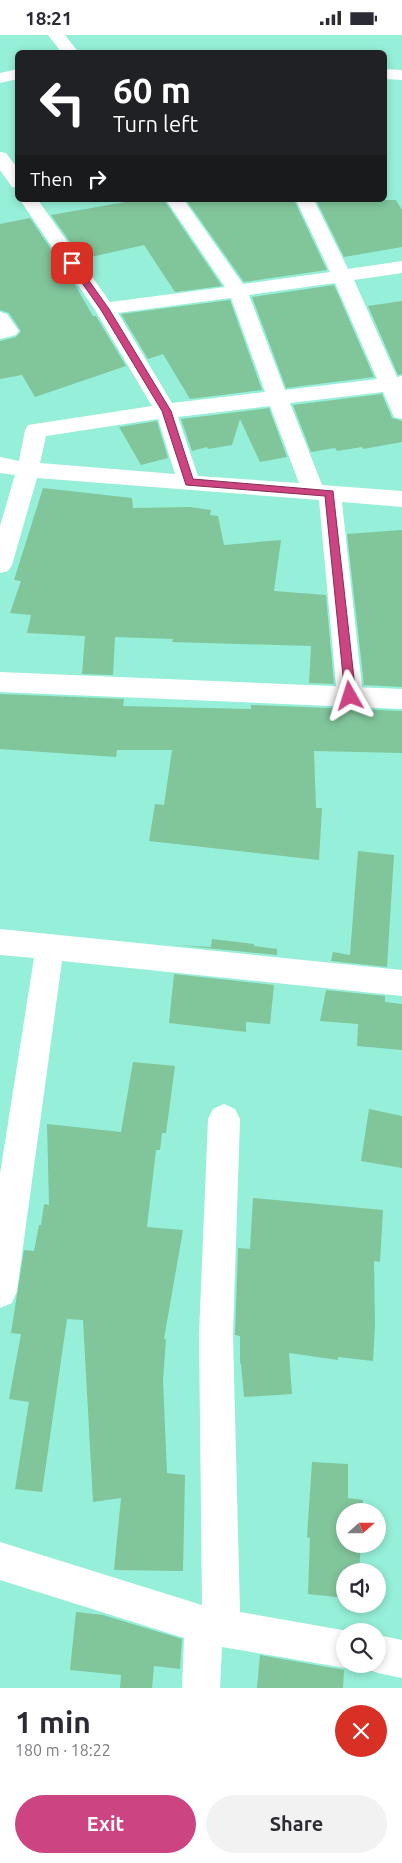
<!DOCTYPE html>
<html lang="en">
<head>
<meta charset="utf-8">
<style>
  :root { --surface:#fff; --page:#f2f2f3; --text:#2b2b33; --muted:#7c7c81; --accent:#cc4481 }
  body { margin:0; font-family:Ubuntu,sans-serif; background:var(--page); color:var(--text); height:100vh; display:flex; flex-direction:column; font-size:19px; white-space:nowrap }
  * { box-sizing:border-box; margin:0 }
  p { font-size:16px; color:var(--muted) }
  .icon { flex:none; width:28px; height:28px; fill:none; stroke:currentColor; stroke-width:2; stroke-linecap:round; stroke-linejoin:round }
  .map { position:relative; height:1653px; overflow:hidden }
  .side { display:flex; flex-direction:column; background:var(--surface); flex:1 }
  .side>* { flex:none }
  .guide { position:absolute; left:15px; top:15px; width:372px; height:152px; border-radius:8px; box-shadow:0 2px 8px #0003; background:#202124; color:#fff; overflow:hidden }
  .needle { width:32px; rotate:69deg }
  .buttons { position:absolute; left:336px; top:1468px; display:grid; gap:10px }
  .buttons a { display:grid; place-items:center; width:50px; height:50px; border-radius:50%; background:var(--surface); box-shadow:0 2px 8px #0003; font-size:25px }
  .pin { position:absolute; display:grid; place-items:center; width:42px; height:42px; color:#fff; margin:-21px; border-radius:10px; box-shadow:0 2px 8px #0006 }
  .me { position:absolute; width:55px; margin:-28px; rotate:354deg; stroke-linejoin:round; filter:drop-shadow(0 0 4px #0008) }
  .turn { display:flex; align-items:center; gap:18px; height:105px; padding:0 15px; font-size:22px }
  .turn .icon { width:65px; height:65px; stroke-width:2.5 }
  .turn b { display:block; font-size:35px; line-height:42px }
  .then { display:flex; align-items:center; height:48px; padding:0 15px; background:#0003; gap:10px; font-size:19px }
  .round { display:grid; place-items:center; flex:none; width:52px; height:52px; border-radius:26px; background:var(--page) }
  .head { display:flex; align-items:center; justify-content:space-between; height:85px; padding:0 15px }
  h1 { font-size:30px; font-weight:700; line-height:38px }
  .cta { display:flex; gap:10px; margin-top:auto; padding:10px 15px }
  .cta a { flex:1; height:58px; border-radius:30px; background:var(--accent); color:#fff; font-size:20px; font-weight:700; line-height:58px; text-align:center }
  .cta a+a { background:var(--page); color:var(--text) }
  .status { display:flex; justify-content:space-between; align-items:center; height:35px; padding:0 25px; background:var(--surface); direction:ltr }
  .status svg { height:14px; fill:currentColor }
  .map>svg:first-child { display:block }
</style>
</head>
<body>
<div class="status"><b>18:21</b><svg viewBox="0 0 49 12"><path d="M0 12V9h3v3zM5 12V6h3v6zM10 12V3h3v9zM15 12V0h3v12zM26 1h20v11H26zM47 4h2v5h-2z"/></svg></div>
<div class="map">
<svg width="402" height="1653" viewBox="0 0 402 1653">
  <rect width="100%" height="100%" fill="#96efd8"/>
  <path fill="#81c59b" d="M137,165H164L222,251L175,257L144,210L82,224L51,180Z
    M186,165H294L327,235L244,247Z
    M316,165H396L402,175V212L344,222Z
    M30,183L74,248L93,281H96L126,331L35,362L22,340L0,344V306L16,302L21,296L9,278L0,275V189Z
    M334,250L374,342L286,353L252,262Z
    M230,265L262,355L190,364L163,319L148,324L121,279Z
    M402,266V339L398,340L368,271Z
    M382,359L392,383L402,386V407L363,414L362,412L337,416L335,413L311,417L293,370Z
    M269,373L287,422L260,427L240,384L232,410L208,414L207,412L192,416L181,384Z
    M157,386L168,423L141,430L119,392Z
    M43,453L132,463L133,473L190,472L211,475L210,480L218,481L224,510L281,505L274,556L326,560L334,649L309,648L311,611L172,607L173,604L115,602L113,640L82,639L85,601L27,598L31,580L10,578L21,546L14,545Z
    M402,495V652L364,650L347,499Z
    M0,659L124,664L123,671L251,674V670L402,676V718L314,716L316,773H322L319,825L149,806L155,769L164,770L172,715H117L116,722L0,714Z
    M358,816L394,820L387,932L331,926L333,917L350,920Z
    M212,904L254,909V911L277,914V920L177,910L211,912Z
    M174,939L274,950L270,989L246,987V997L169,988Z
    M326,955L385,961V967L402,969V1015L357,1011L358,989L320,986Z
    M133,1027L175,1031L166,1098H162L160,1115H156L147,1192L183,1195L164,1304H166L163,1345L167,1438L185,1440L183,1536L114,1535L121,1463L93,1467L83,1285L67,1284L42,1457L15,1454L29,1367L9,1364L21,1299L11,1298L24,1215L34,1216L39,1190H41L44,1169L49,1170L47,1089L121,1097Z
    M369,1074L402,1081V1133L361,1126Z
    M253,1163L383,1175L380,1227L374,1226L375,1290L373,1326L338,1322V1325L289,1318L292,1359L244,1362L241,1329L240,1328V1301L235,1300L238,1213L250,1214Z
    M312,1427L348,1429V1463L363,1465V1476H345V1509H361L359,1536H345V1563L308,1559L310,1503L307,1502Z
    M76,1577L103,1580L182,1604L180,1634L154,1631L152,1653H120L121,1640L70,1635Z
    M260,1620L344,1635L343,1653H257Z"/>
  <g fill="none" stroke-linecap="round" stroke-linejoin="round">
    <path fill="#fff" fill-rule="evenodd" d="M48,0H65L79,18H62Z
      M18,34V44L0,48V38Z
      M385,34L402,35V45L385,44Z
      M0,117L6,118L18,134V153L12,152L0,135Z
      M20,165H38L110,267L225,252L166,165H184L243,249L330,237L296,165H314L348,234L402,226V238L354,245L397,342L402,341V384L394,382L383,357L290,368L322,450L402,456V472L342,467L363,661L359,668L350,671L341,668L337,661L319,465L37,443L12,530L8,536L0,538V491L15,440L0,438V422L19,426L25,395L28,390L152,371L95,275ZM335,248L377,344L285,355L249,260ZM231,263L265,357L172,368L118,278ZM270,371L299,448L198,441L178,382ZM158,384L175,439L40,428L46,401Z
      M0,277L7,279L19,296L16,300L0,304Z
      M0,894L402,935V961L62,926L17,1256L12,1268L0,1273V1139L34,923L0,920Z
      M224,1069L235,1074L240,1084L233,1299L240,1577L348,1596H345V1629H356L345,1633L222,1612L220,1653H182L184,1603L0,1545V1507L202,1570L199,1299L208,1084L213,1074Z
      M378,1600L402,1605V1643L378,1638L364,1633L363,1629H378Z"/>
    <path fill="#fff" fill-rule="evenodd" d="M0,637L402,654V674L0,657Z"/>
  </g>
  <path fill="#cc4481" stroke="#852c54" d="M70,226H75L109,274L171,376L193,444L333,456L356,661L354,664L350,665L345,661L325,461L186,450L162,376L101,275L68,228Z"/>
</svg>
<div class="buttons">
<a><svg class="needle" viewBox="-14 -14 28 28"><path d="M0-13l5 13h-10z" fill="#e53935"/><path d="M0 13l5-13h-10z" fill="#7c7c81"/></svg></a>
<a><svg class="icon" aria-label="sound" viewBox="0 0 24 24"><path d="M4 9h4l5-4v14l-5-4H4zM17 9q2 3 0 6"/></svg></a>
<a><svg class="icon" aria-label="search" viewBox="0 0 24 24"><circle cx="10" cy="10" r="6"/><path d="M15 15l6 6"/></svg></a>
</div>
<div class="pin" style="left:72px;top:228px;background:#d93025"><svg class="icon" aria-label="arrive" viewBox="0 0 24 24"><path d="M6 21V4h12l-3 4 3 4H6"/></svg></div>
<svg class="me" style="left:350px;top:661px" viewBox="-20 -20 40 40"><path d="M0-17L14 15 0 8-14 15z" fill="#cc4481" stroke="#fff" stroke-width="4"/></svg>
<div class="guide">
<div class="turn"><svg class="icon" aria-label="left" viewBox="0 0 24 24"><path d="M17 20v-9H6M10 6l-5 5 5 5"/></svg><div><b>60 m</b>Turn left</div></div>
<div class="then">Then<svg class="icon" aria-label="right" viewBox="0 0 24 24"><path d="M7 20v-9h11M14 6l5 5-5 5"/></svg></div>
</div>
</div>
<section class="side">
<div class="head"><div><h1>1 min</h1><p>180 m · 18:22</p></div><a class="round" style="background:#d93025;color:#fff"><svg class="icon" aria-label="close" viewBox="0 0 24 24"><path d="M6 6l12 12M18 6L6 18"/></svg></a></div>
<div class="cta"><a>Exit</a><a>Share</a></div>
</section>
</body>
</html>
